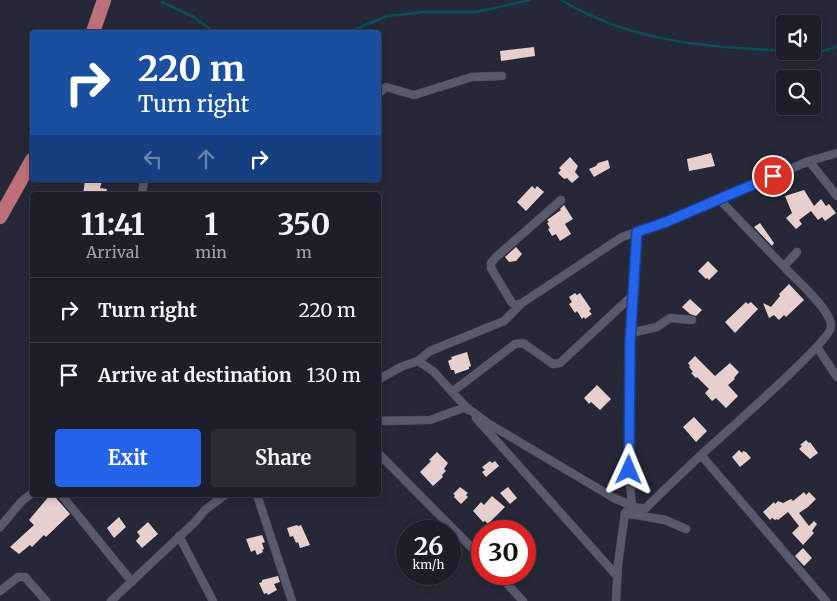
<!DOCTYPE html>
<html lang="en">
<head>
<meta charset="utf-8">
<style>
  :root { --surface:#1c1e29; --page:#292b35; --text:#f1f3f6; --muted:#a0a2a8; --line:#3a3c46; --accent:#2563eb }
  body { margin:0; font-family:Merriweather,serif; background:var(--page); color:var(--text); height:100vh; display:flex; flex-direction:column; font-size:19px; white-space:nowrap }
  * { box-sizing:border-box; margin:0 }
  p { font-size:16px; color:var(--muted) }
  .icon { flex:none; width:28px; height:28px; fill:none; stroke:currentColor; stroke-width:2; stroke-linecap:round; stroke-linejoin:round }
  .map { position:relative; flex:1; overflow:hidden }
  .sheet { position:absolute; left:30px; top:192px; width:351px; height:305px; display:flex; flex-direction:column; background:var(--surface); border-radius:5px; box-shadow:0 2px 8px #0003,0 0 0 1px var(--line) }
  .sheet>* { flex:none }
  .hud { position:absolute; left:30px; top:30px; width:351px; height:152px; border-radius:5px; box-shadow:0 2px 8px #0003,0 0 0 1px var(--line); background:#1a4fa0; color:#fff; overflow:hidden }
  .tools { position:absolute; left:776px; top:15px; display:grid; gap:10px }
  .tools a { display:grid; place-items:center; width:45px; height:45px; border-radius:5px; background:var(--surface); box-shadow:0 2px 8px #0003,0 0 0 1px var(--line); font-size:25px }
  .speed { position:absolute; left:396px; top:520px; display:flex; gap:10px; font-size:25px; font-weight:700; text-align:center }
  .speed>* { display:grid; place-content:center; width:65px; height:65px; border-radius:50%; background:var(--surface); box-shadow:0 2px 8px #0003,0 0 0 1px var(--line); line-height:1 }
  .speed small { font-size:12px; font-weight:400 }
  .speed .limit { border:8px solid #d22; background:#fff; color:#111 }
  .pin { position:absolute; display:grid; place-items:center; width:42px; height:42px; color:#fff; margin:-21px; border:2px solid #fff; border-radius:50%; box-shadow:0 1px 5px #0007 }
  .me { position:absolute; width:55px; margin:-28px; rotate:1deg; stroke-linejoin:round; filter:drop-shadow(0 0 4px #0008) }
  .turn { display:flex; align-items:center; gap:18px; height:105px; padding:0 25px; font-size:22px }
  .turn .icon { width:65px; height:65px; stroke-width:2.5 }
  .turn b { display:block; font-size:35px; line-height:42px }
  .lanes { display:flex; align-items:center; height:48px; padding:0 25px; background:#0003; justify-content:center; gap:25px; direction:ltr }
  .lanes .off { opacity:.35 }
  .eta { display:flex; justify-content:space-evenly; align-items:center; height:85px; text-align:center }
  .eta b { font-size:30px; font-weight:700; line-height:35px }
  .button { display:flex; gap:10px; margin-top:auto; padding:10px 25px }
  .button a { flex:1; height:58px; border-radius:5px; background:var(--accent); color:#fff; font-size:20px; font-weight:700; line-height:58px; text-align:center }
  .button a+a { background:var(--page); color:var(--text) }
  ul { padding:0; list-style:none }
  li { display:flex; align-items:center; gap:15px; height:65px; padding:0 25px; border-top:1px solid var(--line) }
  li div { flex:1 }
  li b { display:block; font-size:19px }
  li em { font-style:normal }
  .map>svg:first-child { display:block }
</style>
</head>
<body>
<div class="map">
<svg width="837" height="601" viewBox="0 0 837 601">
  <rect width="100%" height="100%" fill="#262837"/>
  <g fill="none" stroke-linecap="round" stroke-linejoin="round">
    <path stroke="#0a4e59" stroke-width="2.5" d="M561,0C633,43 703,46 785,51
      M162,2L194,17L214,32
      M349,32L387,16L424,12H476L530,0
      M787,51C804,52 822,54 837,46"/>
  </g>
  <path fill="#e6cfcc" d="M534,47L535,56L501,61L500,51Z
    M711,153L715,166L689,171L687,159Z
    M570,157L578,166L575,172L579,177L572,183L567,178L565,179L563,178L558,173L561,170L559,168Z
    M608,160L610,168L594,177L589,169L596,166L598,163Z
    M85,180L102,181L100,188L107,189L106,195H83Z
    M532,186L535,189L537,186L544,192L526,211L517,202Z
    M804,190L814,206L821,199L826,206L829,204L836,213L825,221L822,217L818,220L811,211L799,220L802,224L796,229L786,218L792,213L785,196Z
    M564,205L573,219L565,224L571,234L560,241L556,234L552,236L548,229L550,228L547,223L549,222L547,220L561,210L560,209Z
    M760,223L774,243L772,246L754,227Z
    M516,247L522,254L516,261L509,262L505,257Z
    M708,261L718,271L709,280L707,278L706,279L698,271Z
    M789,284L804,300L786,317L784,315L779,320L774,315L769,318L763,303L771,307L780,296L779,294Z
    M575,293L577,295L580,293L591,309L589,311L592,314L585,319L584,317L582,319L577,311L575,313L569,304L572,302L569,297Z
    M690,299L702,310L696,316L690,314L682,307Z
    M746,302L748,304L751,302L758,309L735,333L725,322Z
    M467,352L471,366L469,367V369L455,374L454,370H451L448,361L452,359L451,357Z
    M695,356L715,376L730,363L739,372L734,378L735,379L728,385L738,396L726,408L716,398L712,401L705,393L709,389L697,377L696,378L691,373L693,372L689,367L690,366L688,363Z
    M597,385L611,399L600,410L591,402L589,404L584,398Z
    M694,417L707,431L696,442L683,427Z
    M806,440L809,443L810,442L818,453L810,459L799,449L802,446L800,445Z
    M739,450L742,453L743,451L746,452L751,458L740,467L732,457Z
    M437,452L448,463L444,469L446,471L442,475L443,477L433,486L420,472L431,461L429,460Z
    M490,461L492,463L495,461L499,466L486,477L482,472L485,470L482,467Z
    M460,487L468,493L466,495L468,497L461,504L454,497L455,495L453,494Z
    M508,487L517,498L510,504L500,493Z
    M804,492L806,495L809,492L816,499L808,507L799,513L809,526L814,521L817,524L812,531L814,533L803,545L792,533L799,526L788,512L778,520L777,519L775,520L772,518L770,520L763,512L774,502L775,504L778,501L783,503L791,499L793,501Z
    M50,495L56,498L70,514L46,537L44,535L32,547L30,545L19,554L10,547L34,525L29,520Z
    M492,496L505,507L488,524L485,521L483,522L473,511L481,502L484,505Z
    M119,517L126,527L114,538L107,528Z
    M148,522L158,534L142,548L136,541L140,536L137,532Z
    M297,525L298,526L301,525L310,545L300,548L298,542L296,543L293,536L290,537L287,528Z
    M262,535L265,542L262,543L264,549L262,550L263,552L257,555L255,550L251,552L246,539Z
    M803,548L812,558L804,566L795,556Z
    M278,576L280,582L274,584L277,590L268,595L267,593L264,594L259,583L262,582V580Z"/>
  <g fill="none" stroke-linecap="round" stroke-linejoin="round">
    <defs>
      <path id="minor" d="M379,93L386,87L414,95L472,77L502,76
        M809,161L837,196
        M142,195L144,180
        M719,199L785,268
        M561,200L495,258L491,263V268L512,303L516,305L522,303L622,237L666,222L809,161L837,153
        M631,333L657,327L670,318L692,320
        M817,347L837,377
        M418,361L430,351L504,321L521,304
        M379,379L403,366L418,361L433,371L466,407L489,424L614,498L637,508H646C664,490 683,472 701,455C719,438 830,342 831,327C833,312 796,279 785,268L786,264L797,252
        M452,392L515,344L523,343L553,364L560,363L633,295
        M476,418L617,576
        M379,421L430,420L466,407L468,410
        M379,454L482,558
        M701,455L826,601
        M63,495V497L132,582
        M257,495L292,601
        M625,513L665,520L686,529
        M0,527L22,501L32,493
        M179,536L213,601
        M498,574L523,601
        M0,591L18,577H25L46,601
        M111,601L195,522L205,510L225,495
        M616,601L618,564L625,513L632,506L629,470L630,342L637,232"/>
      <path id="trunk" d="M93,32L104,0
        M0,217L32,160"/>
    </defs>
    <use href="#minor" stroke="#434551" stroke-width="9"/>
    <use href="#trunk" stroke="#434551" stroke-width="15"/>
    <use href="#minor" stroke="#585a6b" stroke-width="8"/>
    <use href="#trunk" stroke="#bd707a" stroke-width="14"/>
  </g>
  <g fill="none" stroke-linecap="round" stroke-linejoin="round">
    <defs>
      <path id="route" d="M629,470L630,342L637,232L666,222L773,176"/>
    </defs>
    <use href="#route" stroke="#184099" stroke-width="12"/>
    <use href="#route" stroke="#2563eb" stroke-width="9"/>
  </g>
</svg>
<div class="tools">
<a><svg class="icon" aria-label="sound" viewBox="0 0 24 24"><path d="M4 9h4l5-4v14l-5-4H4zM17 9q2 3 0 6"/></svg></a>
<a><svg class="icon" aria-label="search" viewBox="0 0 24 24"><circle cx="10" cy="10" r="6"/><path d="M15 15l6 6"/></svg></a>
</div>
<div class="speed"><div>26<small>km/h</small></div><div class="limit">30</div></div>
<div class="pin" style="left:773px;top:176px;background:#d93025"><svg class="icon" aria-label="arrive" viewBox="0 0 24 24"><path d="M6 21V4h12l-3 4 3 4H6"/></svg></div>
<svg class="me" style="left:629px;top:470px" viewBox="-20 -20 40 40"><path d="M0-17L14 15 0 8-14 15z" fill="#2563eb" stroke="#fff" stroke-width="4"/></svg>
<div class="hud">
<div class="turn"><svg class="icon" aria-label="right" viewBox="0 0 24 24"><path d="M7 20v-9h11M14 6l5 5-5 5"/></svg><div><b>220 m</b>Turn right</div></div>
<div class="lanes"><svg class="icon off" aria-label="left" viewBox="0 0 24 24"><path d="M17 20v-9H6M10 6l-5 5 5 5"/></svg><svg class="icon off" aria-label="ahead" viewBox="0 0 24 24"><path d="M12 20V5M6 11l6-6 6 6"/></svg><svg class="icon" aria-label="right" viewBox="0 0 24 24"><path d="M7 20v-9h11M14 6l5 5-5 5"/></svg></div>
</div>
<section class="sheet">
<div class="eta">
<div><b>11:41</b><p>Arrival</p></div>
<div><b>1</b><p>min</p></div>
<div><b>350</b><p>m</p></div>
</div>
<ul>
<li><svg class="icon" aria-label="right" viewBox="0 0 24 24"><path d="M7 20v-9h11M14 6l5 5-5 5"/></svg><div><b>Turn right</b></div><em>220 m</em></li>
<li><svg class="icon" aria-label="arrive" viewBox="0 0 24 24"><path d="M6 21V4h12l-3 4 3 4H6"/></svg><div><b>Arrive at destination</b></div><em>130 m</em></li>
</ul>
<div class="button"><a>Exit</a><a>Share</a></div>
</section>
</div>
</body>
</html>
